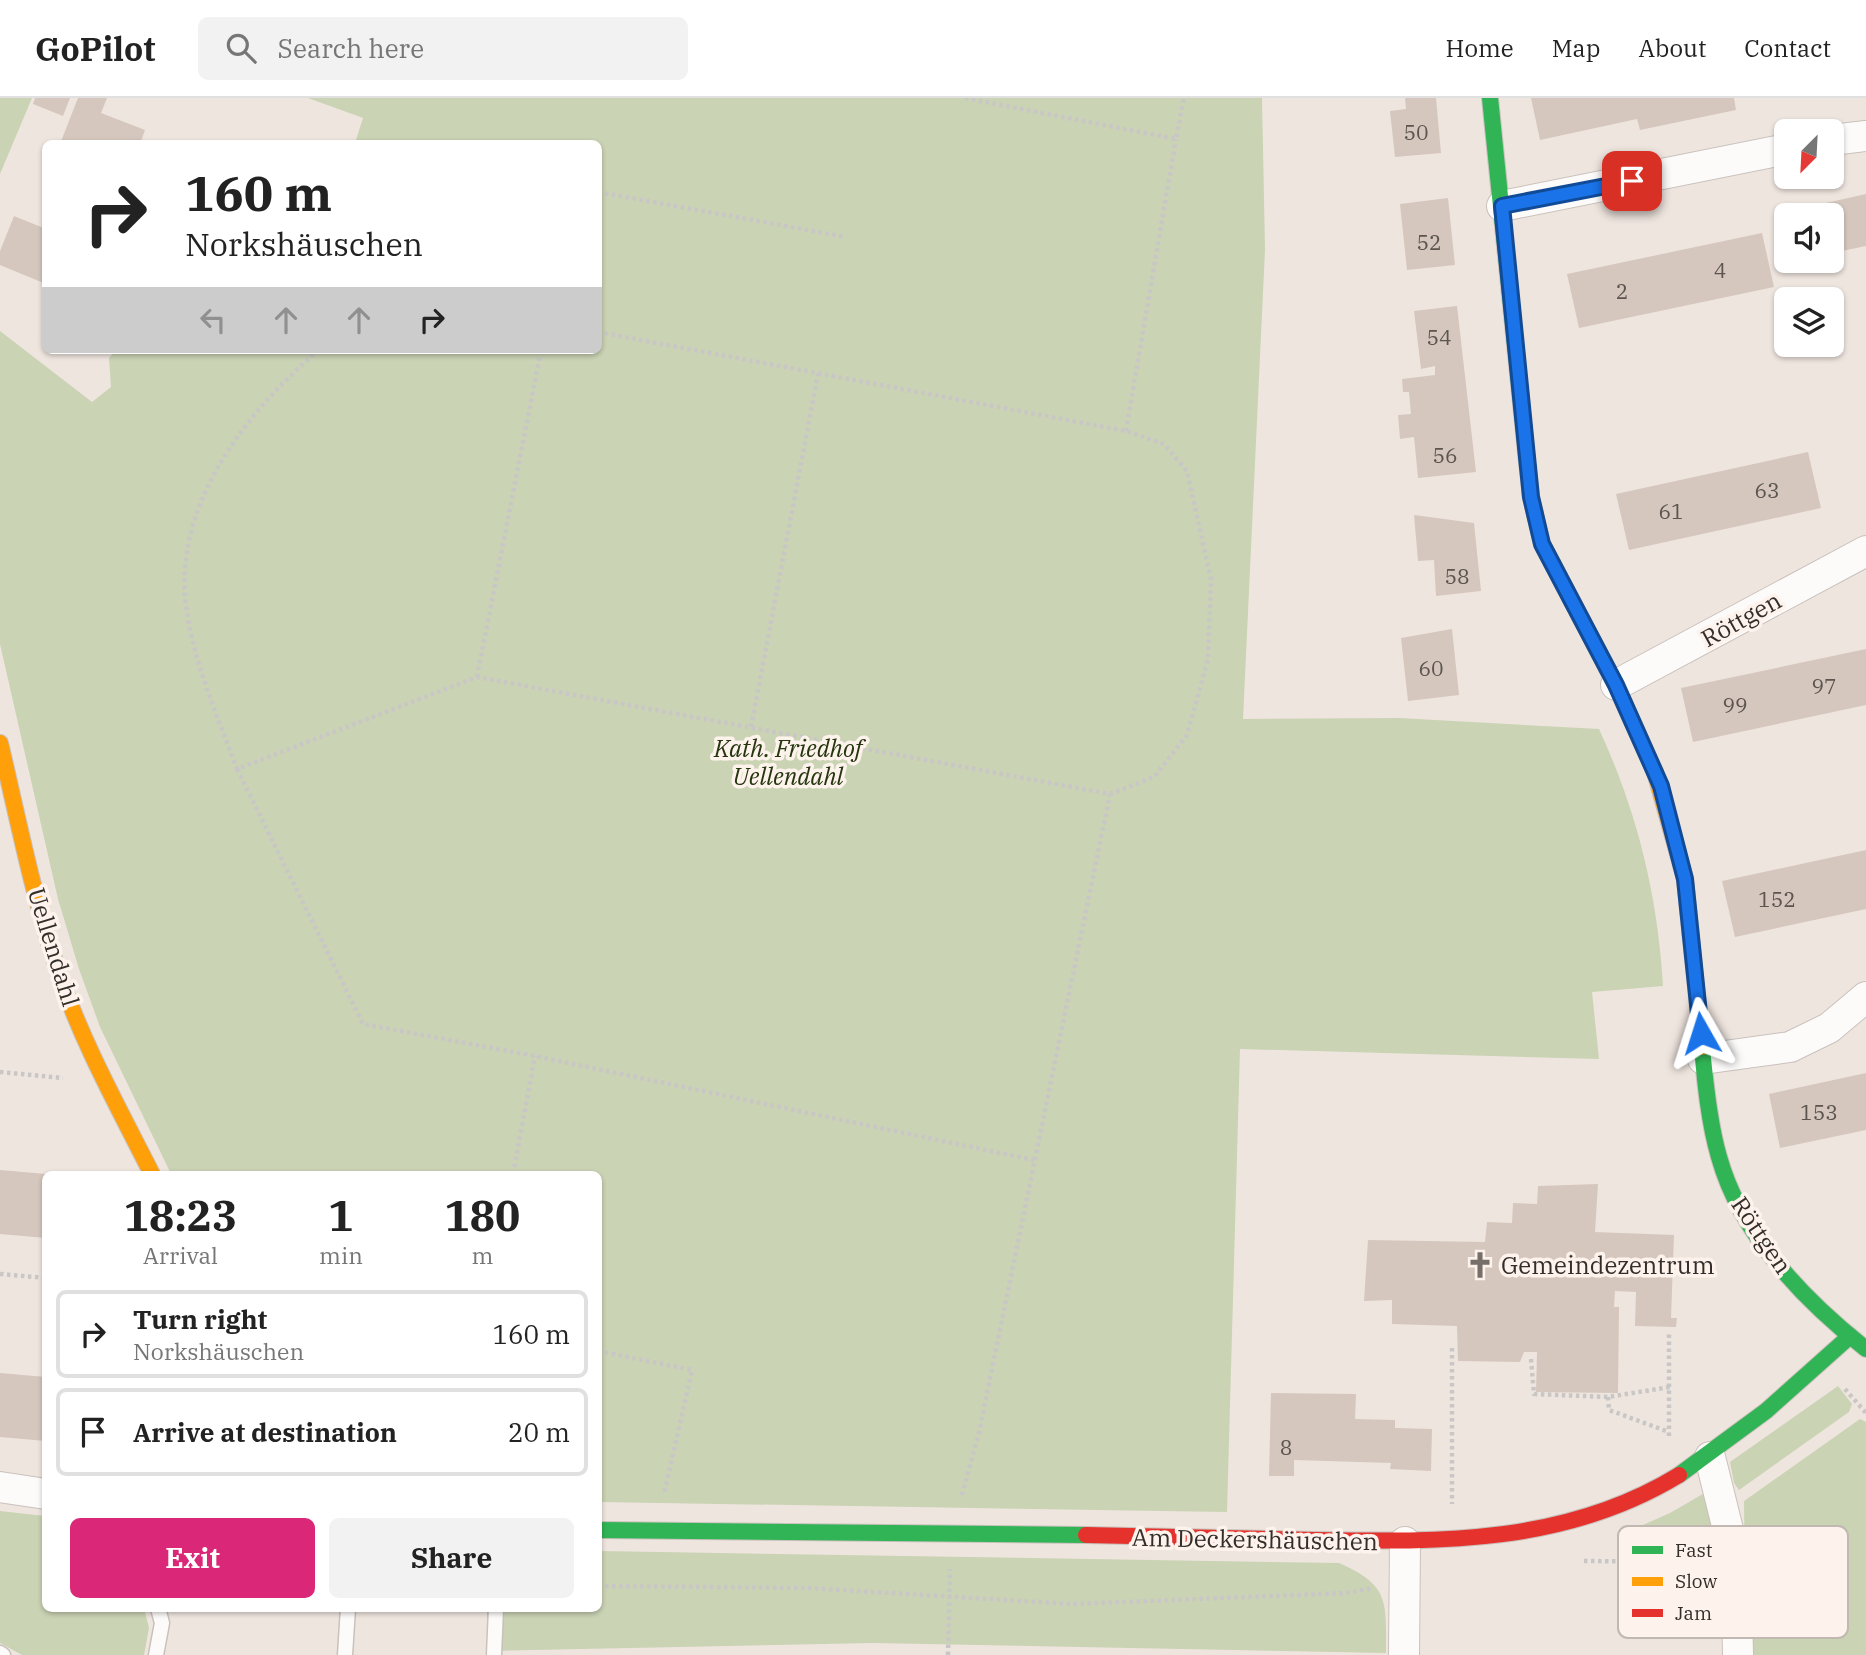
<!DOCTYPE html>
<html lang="en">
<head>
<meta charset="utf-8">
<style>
  :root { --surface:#fff; --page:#f2f2f2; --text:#222; --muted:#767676; --line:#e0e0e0; --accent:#db2777 }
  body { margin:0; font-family:"IBM Plex Serif",serif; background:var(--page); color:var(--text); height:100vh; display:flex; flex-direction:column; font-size:26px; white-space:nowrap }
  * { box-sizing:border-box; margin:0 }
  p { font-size:23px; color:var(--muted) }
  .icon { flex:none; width:38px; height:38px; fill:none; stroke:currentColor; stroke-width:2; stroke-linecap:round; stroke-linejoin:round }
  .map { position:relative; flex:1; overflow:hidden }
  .drawer { position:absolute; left:42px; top:1073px; width:560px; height:441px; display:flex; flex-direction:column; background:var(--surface); border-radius:10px; box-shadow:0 2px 5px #0004 }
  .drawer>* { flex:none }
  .hud { position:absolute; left:42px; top:42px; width:560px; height:214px; border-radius:10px; box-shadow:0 2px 5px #0004; background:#fff; color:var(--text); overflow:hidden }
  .needle { width:46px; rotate:204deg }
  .buttons { position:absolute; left:1774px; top:21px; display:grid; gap:14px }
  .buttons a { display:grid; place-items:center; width:70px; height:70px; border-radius:10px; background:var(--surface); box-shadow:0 2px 5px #0004; font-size:35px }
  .pin { position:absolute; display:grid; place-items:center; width:60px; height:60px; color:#fff; margin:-30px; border-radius:14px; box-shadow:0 4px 10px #0006 }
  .me { position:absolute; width:77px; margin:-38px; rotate:354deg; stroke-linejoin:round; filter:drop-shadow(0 0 5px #0008) }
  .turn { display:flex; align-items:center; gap:24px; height:147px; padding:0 28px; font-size:32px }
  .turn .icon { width:91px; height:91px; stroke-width:2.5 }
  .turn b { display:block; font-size:49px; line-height:60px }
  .lanes { display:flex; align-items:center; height:66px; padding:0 28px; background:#0003; justify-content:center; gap:35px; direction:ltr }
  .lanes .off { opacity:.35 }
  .eta { display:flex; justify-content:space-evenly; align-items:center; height:119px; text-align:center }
  .eta b { font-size:42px; font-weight:700; line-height:49px }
  .cta { display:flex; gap:14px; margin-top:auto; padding:14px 28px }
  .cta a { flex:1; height:80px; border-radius:10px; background:var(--accent); color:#fff; font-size:28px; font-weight:700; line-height:80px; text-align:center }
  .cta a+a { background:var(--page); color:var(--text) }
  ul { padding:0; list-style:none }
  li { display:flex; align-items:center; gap:21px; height:88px; margin:0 14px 10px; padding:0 14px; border:4px solid var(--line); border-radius:10px }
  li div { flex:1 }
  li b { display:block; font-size:26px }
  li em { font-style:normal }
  header { display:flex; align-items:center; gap:42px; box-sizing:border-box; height:98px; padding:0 35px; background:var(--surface); border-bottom:2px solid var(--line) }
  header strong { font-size:33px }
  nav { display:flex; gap:38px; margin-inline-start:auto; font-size:24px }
  .search { width:490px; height:63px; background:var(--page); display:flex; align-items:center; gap:18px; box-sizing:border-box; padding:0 24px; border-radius:10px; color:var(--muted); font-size:26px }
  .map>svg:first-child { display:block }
</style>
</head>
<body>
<header>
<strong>GoPilot</strong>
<div class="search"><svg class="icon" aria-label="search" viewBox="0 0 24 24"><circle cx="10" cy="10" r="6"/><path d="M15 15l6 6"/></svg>Search here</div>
<nav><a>Home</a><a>Map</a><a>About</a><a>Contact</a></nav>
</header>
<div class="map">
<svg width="1866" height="1557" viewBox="0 0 1866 1557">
  <rect width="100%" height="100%" fill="#efe5df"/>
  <path fill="#cad3b4" d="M0,0H32L0,76Z
    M308,0H1262L1265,152L1243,621L1399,620L1599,631C1637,713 1658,798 1663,888L1592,894L1599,961L1240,951L1227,1414L599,1404L598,1076H171L100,929L79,871L58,801L0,546V233L92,304L111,289L109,260L116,252H598V46L355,45L363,20Z
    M1838,1288L1852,1306L1849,1314L1739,1392L1734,1385L1730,1364Z
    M1860,1321L1866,1324V1557H1746L1744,1403Z
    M1708,1393L1727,1458L1636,1457L1627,1434L1670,1415Z
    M0,1413L45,1418L46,1510H144L149,1530L144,1557H22L0,1545Z
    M599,1453L1339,1465C1390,1487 1386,1504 1386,1555L873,1545L487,1553V1510H598Z"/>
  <path fill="#d5c7bd" d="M35,0H70L63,18L33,6Z
    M78,0H107L101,15L145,32L140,46H60Z
    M1405,0H1436L1441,55L1395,59L1390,13L1406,11Z
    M1531,0H1734L1736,12L1640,32L1637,21L1540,42Z
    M1866,96V148L1832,155V117H1790V113Z
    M1448,100L1455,167L1407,172L1400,106Z
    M14,118L46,131V186L0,167V153Z
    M1762,135L1774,189L1579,230L1567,176Z
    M1457,208L1476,374L1418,380L1414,339L1400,341L1398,317L1411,316L1409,294H1403L1402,281L1435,277V268L1421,271L1414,213Z
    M1808,354L1821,410L1629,452L1616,396Z
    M1414,417L1474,425L1481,493L1436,498L1434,462L1418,463Z
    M1452,531L1459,597L1408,603L1401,540Z
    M1866,551V607L1693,644L1681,590Z
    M1866,752V811L1735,839L1722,783Z
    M1866,975V1032L1780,1050L1769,996Z
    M0,1072L46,1076V1140L0,1136Z
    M1598,1086L1595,1134L1674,1137L1671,1220H1677L1676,1229L1635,1228L1636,1194L1615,1193L1614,1209H1619L1618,1295L1536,1294L1537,1254H1524L1520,1264L1458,1263L1457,1228L1392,1226V1202L1364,1203L1368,1142L1485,1144L1487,1124L1512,1125L1513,1105L1537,1106L1538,1088Z
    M0,1275L46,1279V1343L0,1339Z
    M1271,1295L1356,1296L1355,1321L1395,1322V1330L1432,1331L1431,1373L1390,1371L1391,1365L1294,1362V1378H1269Z"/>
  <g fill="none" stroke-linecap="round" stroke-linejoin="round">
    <defs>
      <path id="lane" d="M0,1555L3,1557
        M156,1557L162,1525L158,1510
        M345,1557L348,1510
        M494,1557L496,1510"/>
      <path id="street" d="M1832,42L1866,38
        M1502,108L1787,51
        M1616,587L1866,453
        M1703,961L1790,949L1829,930L1866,899
        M1710,1359L1736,1464L1738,1557
        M0,1389L46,1396
        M1404,1557L1405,1444"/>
      <path id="fast" d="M1490,0L1527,364
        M1702,949C1705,984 1709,1025 1719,1059C1741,1138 1804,1202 1866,1251
        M1679,1377L1766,1313L1849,1239
        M598,1432L1086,1437"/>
      <path id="slow" d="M0,645C18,721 33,798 58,873C82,944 118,1009 152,1076
        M1655,674L1685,781L1702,949"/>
      <path id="jam" d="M1527,364L1531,399L1542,446L1616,587L1655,674
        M1086,1437C1162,1439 1238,1440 1314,1442C1442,1444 1566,1446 1679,1377"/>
    </defs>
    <use href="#lane" stroke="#c9c1bc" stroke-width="17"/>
    <use href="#street" stroke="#c9c1bc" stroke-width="32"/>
    <use href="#fast" stroke="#c9c1bc" stroke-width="18"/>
    <use href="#slow" stroke="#c9c1bc" stroke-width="18"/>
    <use href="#jam" stroke="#c9c1bc" stroke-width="18"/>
    <path stroke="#c9c7c5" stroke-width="4.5" stroke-dasharray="3.5 3.5" stroke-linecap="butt" d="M965,0L1176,41L1184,0
      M598,94L846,139
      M319,252C250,310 178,400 185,497C190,557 216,614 237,671L477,579L1110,696L1154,679L1187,637L1208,561L1211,481L1187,373L1164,346L1126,333L598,234
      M1126,333L1176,41
      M477,579L541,252
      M751,629L818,276
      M237,671L363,926L535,958L1034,1062
      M0,974L63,980
      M513,1076L535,958
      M0,1176L46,1180
      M1452,1250V1406
      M598,1253L692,1272L664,1396
      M1531,1261L1534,1296L1608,1299L1670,1289
      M1845,1291L1866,1315
      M1608,1299L1609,1312L1669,1334
      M1669,1338V1235
      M962,1397L979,1334L1110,696
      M1584,1463L1701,1464
      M598,1488L808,1490L1072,1506L1346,1495L1373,1490
      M948,1557L950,1471"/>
    <use href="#lane" stroke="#fdfbfa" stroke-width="14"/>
    <use href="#street" stroke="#fdfbfa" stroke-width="30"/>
    <use href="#fast" stroke="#30b455" stroke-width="16"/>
    <use href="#slow" stroke="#ff9f0a" stroke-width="16"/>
    <use href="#jam" stroke="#e5322d" stroke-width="16"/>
  </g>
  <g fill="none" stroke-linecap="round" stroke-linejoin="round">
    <defs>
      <path id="route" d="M1632,83L1502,108L1531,399L1542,446L1616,587L1661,688L1685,781L1701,935"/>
    </defs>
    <use href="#route" stroke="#114b97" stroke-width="18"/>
    <use href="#route" stroke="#1a73e8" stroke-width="12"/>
  </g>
  <defs>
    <symbol id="church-bare" viewBox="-9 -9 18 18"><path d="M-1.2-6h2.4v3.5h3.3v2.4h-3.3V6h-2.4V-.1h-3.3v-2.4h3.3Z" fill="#756e69" stroke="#fdf3ec" stroke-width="2.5" paint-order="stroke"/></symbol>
  </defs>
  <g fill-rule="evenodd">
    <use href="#church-bare" x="1461" y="1148" width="38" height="38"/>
  </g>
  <g text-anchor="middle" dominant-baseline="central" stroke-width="7" stroke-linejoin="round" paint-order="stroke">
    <g font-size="21" fill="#5c544f">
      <text x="1416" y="34">50</text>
      <text x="1429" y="144">52</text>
      <text x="1720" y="172">4</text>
      <text x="1622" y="193">2</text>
      <text x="1439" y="239">54</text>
      <text x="1445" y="357">56</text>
      <text x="1767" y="392">63</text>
      <text x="1671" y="413">61</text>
      <text x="1457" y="478">58</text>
      <text x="1431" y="570">60</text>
      <text x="1824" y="588">97</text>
      <text x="1735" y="607">99</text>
      <text x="1777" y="801">152</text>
      <text x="1819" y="1014">153</text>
      <text x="1286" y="1349">8</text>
    </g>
    <g font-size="24" fill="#342e2a" stroke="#fdf3ec">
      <text transform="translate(1741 521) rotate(-29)">Röttgen</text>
      <text transform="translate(54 849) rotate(73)">Uellendahl</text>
      <text transform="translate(1762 1137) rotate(56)">Röttgen</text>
      <text transform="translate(1255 1441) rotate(1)">Am Deckershäuschen</text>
    </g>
    <g font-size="24" font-style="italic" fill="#25360f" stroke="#fdf3ec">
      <text x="788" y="650">Kath. Friedhof<tspan x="788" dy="28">Uellendahl</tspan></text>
    </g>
    <g font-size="24" fill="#342e2a" stroke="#fdf3ec" text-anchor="start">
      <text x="1501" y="1167">Gemeindezentrum</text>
    </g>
  </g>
  <rect x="1618" y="1428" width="230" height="112" rx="10" fill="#fdf3ec" stroke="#c1b8b2" stroke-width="2"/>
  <rect x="1632" y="1448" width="31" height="8" fill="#30b455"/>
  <rect x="1632" y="1479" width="31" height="9" fill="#ff9f0a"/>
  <rect x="1632" y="1511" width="31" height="8" fill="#e5322d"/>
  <g font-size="19" fill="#342e2a">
    <text x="1675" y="1459">Fast</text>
    <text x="1675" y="1490">Slow</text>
    <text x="1675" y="1522">Jam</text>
  </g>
</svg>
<div class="buttons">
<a><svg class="needle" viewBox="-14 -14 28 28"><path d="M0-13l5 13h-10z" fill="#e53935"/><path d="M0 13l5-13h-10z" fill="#767676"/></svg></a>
<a><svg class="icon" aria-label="sound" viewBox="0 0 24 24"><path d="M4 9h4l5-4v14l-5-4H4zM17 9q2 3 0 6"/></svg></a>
<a><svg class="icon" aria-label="layers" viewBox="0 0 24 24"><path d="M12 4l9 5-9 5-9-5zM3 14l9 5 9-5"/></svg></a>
</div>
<div class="pin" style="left:1632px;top:83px;background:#d93025"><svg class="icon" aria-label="arrive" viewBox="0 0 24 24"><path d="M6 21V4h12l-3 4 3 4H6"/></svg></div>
<svg class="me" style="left:1701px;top:935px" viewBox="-20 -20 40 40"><path d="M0-17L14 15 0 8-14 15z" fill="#1a73e8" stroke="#fff" stroke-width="4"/></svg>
<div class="hud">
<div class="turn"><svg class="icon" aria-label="right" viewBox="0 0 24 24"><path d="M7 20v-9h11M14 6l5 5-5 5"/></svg><div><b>160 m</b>Norkshäuschen</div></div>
<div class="lanes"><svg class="icon off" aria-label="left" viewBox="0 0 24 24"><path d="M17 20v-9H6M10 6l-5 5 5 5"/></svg><svg class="icon off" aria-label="ahead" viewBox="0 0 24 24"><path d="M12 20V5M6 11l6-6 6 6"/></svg><svg class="icon off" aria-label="ahead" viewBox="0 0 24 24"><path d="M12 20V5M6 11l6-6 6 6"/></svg><svg class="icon" aria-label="right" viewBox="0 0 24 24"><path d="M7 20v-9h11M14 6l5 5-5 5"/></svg></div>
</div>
<section class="drawer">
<div class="eta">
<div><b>18:23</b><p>Arrival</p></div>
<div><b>1</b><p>min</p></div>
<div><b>180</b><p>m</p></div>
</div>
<ul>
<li><svg class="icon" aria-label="right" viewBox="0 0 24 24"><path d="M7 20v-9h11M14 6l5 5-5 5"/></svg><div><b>Turn right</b><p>Norkshäuschen</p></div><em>160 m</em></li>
<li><svg class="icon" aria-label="arrive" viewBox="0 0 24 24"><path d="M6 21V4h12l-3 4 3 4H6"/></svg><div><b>Arrive at destination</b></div><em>20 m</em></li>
</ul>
<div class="cta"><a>Exit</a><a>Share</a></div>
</section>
</div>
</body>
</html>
